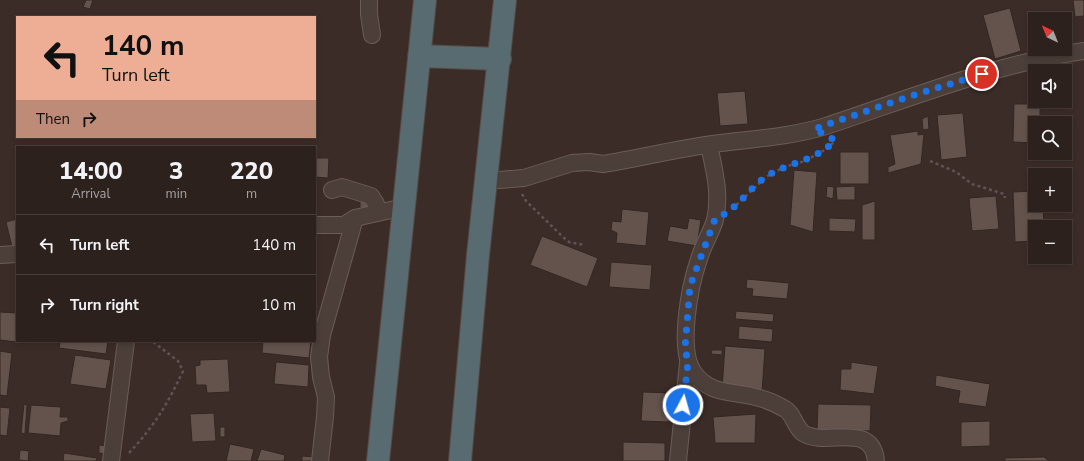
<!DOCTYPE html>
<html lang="en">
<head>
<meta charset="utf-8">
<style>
  :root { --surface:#2d211d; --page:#352926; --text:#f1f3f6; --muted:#a7a3a4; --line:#483e3b }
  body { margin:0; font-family:"Nunito Sans",sans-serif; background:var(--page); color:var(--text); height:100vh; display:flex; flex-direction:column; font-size:15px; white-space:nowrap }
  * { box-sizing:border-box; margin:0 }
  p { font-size:13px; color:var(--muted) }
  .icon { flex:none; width:22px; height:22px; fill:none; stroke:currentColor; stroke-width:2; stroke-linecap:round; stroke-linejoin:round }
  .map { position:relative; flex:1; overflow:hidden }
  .panel { position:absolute; left:16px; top:146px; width:300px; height:196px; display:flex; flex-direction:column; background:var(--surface); border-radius:0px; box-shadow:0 2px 6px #0003,0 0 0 1px var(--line) }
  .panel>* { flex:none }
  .banner { position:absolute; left:16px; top:16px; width:300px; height:122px; border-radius:0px; box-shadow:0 2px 6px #0003,0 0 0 1px var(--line); background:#edae95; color:#111; overflow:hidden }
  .needle { width:26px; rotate:317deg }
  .buttons { position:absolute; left:1028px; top:12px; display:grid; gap:8px }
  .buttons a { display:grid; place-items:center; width:44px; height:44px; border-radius:0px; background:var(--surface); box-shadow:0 2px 6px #0003,0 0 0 1px var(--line); font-size:20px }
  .pin { position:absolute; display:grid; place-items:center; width:34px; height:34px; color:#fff; margin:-17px; border:2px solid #fff; border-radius:50%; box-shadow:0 1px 4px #0007 }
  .me { position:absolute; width:44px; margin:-22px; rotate:6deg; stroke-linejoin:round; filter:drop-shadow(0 0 3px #0008) }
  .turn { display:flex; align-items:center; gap:14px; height:84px; padding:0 20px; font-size:18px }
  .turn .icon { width:52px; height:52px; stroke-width:2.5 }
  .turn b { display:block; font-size:28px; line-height:34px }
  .then { display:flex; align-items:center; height:38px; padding:0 20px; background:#0003; gap:8px; font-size:15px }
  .eta { display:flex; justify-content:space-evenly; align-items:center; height:68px; text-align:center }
  .eta b { font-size:24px; font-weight:800; line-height:28px }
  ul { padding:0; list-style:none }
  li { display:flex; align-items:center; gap:12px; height:60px; padding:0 20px; border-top:1px solid var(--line) }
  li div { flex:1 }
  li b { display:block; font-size:15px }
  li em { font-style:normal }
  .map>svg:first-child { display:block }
</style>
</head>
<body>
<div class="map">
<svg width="1084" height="461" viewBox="0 0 1084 461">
  <rect width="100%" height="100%" fill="#3c2c27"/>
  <path fill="#64534d" stroke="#332621" d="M86,0H93L90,9L83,7Z
    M1073,0H1084V16L1075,17Z
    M1010,8L1021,51L995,59L983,15Z
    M745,91L748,124L720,126L717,93Z
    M1014,104H1040V123H1035V143L1013,142Z
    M963,113L967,157L941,160L937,115Z
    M928,116L929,129L923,130L922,119Z
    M918,131V135L924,134L921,164L888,173V167L895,164L890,135Z
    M840,152H869V184H840Z
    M315,158H329L328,178L315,177Z
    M794,170L817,172L813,232L790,225Z
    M827,186L834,187L833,199L826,197Z
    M855,186V200H837L836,187Z
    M1035,191V205H1043L1044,227H1035V241L1015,242L1013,192Z
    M996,196L999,229L972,231L969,198Z
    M360,200L371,201L370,209L360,208Z
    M875,201V240H862V205Z
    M622,209L649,212L646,246L616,243L617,233L611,230L612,221L621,222Z
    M689,218L701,220L697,246L667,241L670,226L687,229Z
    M829,218L856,219L855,232L829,231Z
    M17,219V246L12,247L6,222Z
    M542,236L598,258L587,287L530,265Z
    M611,262L652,265L650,290L609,287Z
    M747,279L789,283L787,299L752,296L753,289L746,288Z
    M736,311L774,314L773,322L735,319Z
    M0,312L17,313V341H25V343L0,340Z
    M739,326L773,329L772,342L738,339Z
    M60,341H108L106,354L59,348Z
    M263,341H311L309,358L262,353Z
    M725,346L765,349L762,392L722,389Z
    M712,350H722V355L711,354Z
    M0,351L12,353L7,396L0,395Z
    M75,355L111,360L106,389L70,384Z
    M228,359L230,392L207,393L206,385H196L195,366L200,365V360Z
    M276,362L309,365L308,387L274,384Z
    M851,362L878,366L874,394L840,390L841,369H851Z
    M936,375L990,384L986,407L958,403L960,391L935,386Z
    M643,392L671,393L669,422L641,421Z
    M24,404L27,405L25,434L21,433Z
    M818,404L871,405L870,431L817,430Z
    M31,405L61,407L60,417H68V421L61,423L60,436L28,433Z
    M0,407L10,408L7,436L0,435Z
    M214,413L216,441L192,442L190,414Z
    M756,414L755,443H715L713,417Z
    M990,421V446L961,447V422Z
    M220,427H225V437H220Z
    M623,442L665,443V461H623Z
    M230,444L254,449L251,461H226Z
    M99,445L108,446L107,454L99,453Z
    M261,449L285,455L284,461H257Z
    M20,450L29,451L28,461L19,460Z
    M64,453L97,458L96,461H63Z
    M302,456L317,457V461H302Z
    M1044,457L1049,461H1005V458Z"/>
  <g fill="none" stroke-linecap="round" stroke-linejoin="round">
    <defs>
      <path id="street" d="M369,0V14L372,35
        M709,145C714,169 721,194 715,220C711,233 703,245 699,259C690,285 677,350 694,373C710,394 729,391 751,396C762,398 775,403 785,409C793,413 795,427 803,433C826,448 872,420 876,461
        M486,181L524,178L572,163L589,162L603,164C640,158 676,149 713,144C750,139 791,137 826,126C911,98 995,64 1084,51
        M332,190L342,187L371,196L376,204L378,213
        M315,225H344L355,218L404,207
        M0,255L17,254
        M111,461L126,341
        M320,461L325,417L326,397L321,377L319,357L322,335L355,218
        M678,461L688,363"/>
      <path id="highway" d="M419,56L500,59
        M378,461L425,0
        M460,461L478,255L505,0"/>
    </defs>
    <use href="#street" stroke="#6a5d58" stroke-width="18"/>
    <use href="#highway" stroke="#574a45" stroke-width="24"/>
    <path stroke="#635154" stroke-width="2.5" stroke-dasharray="3 3" stroke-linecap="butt" d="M930,161L956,172L972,184L1004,194L1005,198
      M522,194L526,201L563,237L569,242L584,245
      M732,209L766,177L784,167L805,161L828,148L835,141
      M129,453C155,425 167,405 183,371L178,361L152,341"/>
    <use href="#street" stroke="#4c3f3a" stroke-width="16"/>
    <use href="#highway" stroke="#586b71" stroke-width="22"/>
  </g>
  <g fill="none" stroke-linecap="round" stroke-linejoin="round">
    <path stroke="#1a73e8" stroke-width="7" stroke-dasharray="0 12.6" d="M683,405L688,363L685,348L690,286L715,219C737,210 748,189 767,176C789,162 817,161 835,140L814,129L908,97L982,74"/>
  </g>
</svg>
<div class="buttons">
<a><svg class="needle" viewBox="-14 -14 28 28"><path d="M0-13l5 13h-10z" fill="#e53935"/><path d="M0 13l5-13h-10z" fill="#a7a3a4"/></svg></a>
<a><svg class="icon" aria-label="sound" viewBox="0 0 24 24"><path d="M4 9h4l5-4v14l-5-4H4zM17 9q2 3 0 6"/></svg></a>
<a><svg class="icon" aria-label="search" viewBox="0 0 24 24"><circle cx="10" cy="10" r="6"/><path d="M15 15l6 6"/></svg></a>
<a>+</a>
<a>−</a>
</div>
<div class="pin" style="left:982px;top:74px;background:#d93025"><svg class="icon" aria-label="arrive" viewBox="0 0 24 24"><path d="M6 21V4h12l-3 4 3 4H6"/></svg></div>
<svg class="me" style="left:683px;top:405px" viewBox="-20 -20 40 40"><circle r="17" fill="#1a73e8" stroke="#fff" stroke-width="3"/><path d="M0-11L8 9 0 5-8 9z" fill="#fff"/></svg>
<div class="banner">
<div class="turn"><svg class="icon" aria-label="left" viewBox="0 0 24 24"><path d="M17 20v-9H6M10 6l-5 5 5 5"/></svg><div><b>140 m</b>Turn left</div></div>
<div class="then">Then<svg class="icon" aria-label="right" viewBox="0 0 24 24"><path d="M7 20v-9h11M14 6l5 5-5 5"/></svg></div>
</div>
<section class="panel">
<div class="eta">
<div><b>14:00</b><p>Arrival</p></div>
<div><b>3</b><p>min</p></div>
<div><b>220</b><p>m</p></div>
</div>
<ul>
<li><svg class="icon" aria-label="left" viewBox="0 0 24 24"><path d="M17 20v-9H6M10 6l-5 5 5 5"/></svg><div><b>Turn left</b></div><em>140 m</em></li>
<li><svg class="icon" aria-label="right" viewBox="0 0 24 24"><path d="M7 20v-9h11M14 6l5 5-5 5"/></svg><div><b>Turn right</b></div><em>10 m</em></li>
</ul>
</section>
</div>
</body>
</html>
